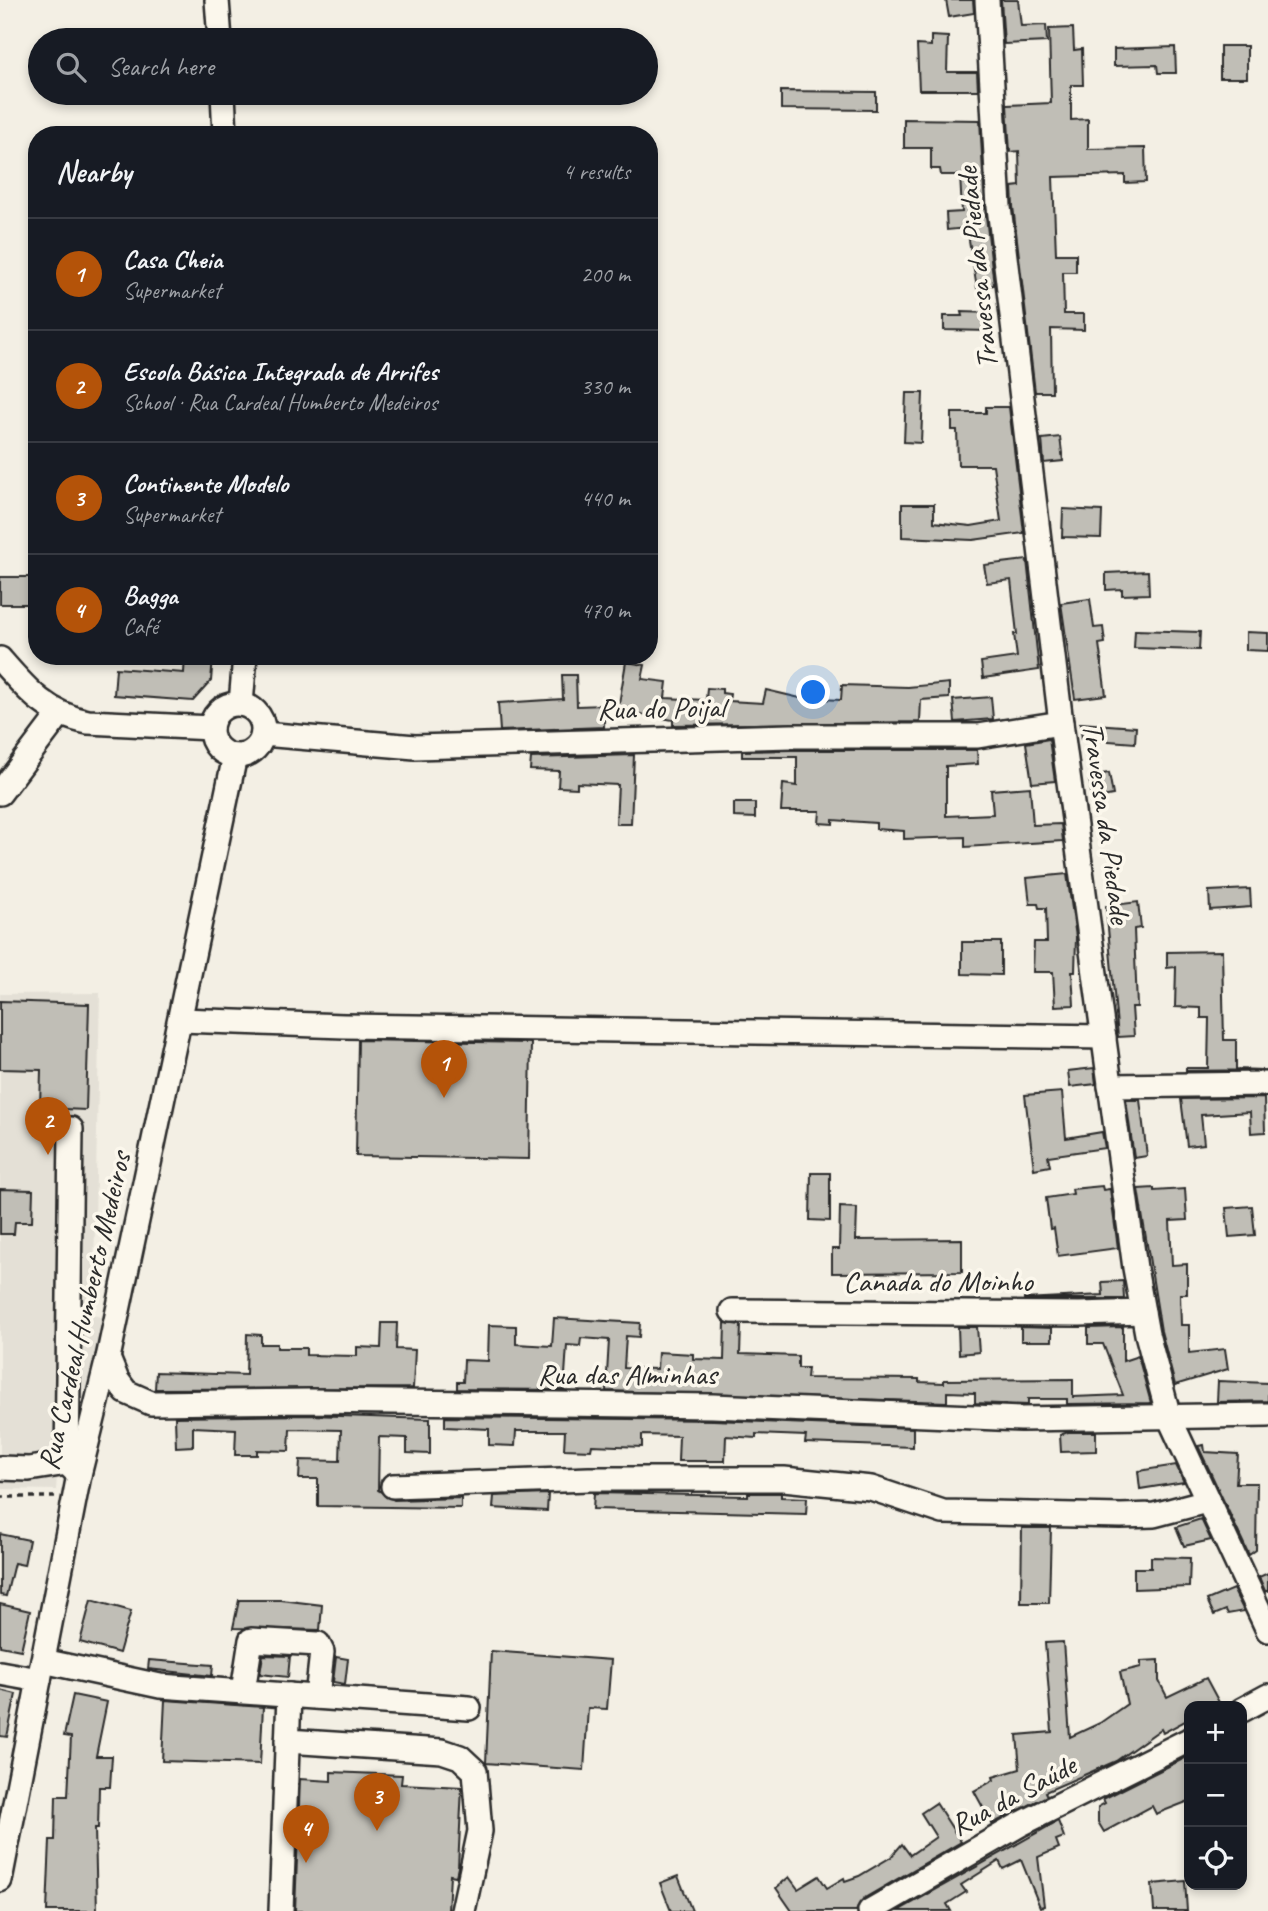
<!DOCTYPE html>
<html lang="en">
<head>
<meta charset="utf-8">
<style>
  :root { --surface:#171b24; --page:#20242c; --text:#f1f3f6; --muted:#9ea1a6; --line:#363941; --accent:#b45309 }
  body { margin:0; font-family:Caveat,sans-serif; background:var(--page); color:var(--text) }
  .controls { position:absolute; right:21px; bottom:21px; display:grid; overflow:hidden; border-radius:14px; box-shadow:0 4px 10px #0003 }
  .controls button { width:63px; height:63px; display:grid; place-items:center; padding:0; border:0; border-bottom:2px solid var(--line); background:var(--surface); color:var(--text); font:35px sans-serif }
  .you { position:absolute; left:814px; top:693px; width:24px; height:24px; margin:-18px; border:5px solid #fff; border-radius:50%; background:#1a73e8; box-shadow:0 0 0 10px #1a73e833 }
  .badge { display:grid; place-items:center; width:46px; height:46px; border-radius:50%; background:var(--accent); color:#fff; font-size:23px; font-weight:700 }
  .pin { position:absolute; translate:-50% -58px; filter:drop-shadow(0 2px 4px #0008) }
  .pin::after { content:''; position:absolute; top:37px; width:24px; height:21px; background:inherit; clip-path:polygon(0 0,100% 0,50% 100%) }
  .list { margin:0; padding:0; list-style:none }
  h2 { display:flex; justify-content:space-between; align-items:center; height:91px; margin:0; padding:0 28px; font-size:30px }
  h2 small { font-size:23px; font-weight:400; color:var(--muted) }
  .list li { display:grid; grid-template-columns:46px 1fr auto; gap:21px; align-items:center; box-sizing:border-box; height:112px; padding:0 28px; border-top:2px solid var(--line) }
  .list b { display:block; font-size:26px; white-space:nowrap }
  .list p { margin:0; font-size:23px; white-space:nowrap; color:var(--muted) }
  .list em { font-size:23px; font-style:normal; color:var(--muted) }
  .icon { flex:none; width:38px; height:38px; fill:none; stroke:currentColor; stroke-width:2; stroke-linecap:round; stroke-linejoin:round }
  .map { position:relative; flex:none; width:1268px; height:1911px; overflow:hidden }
  .search { position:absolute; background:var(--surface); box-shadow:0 4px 10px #0003; left:28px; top:28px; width:630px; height:77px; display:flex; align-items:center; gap:18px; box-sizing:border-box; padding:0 24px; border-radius:38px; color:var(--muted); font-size:26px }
  .panel { position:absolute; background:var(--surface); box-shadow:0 4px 10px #0003; left:28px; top:126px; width:630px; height:539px; border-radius:28px }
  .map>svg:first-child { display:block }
</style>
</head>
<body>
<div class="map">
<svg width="1268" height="1911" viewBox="0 0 1268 1911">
  <rect width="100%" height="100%" fill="#f3efe4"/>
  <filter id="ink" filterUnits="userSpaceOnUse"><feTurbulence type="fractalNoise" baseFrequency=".0143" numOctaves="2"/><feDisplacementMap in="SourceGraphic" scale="14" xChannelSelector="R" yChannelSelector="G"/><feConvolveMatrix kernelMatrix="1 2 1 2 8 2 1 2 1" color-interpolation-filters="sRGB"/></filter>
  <g filter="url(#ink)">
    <!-- built -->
    <polygon fill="#e4e0d6" points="100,993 93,1315 105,1318 90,1389 63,1393 56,1490 0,1489 0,994"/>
    <!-- building -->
    <g fill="#c0beb6" stroke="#2b2b2b" stroke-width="2">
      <polygon points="946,0 973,0 974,13 949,17"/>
      <polygon points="1001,0 1018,0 1021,26 1046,25 1047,42 1004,44"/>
      <polygon points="1073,28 1074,50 1082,49 1083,85 1071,85 1071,120 1088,119 1088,149 1145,148 1146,182 1125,183 1125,175 1053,177 1056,254 1076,254 1076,272 1063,272 1064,314 1084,314 1084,330 1051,329 1052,392 1035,392 1013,206 1012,187 1020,186 1019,151 1010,152 1007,105 1051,103 1049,29"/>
      <polygon points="931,36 948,37 947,72 977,72 978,90 919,90 917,45 931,46"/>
      <rect x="1220" y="46" width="27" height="32"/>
      <polygon points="1175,47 1176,73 1158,73 1157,65 1114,66 1114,49"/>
      <polygon points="781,91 876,92 876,110 781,109"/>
      <polygon points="904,119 980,120 985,208 994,285 977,288 967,228 947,230 946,213 962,212 960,175 941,175 940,169 931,169 931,148 904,148"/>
      <polygon points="961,312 991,313 990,331 944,330 944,316 962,316"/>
      <polygon points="906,393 923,393 921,443 904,442"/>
      <polygon points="986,407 1009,407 1024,533 973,540 902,537 902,504 934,504 934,522 971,526 1001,521 993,465 958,465 957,430 952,430 952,413 986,413"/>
      <polygon points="1060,437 1063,461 1044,463 1042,439"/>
      <polygon points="1063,509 1102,511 1101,538 1062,537"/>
      <polygon points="1027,560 1039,670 983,678 981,662 1017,657 1014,634 1017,634 1011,580 987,583 984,565"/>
      <polygon points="1148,571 1149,594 1122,595 1122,589 1106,590 1106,573"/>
      <rect x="0" y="577" width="37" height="27"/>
      <polygon points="1090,599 1094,628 1103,627 1105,643 1099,644 1106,695 1075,699 1061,603"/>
      <polygon points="1135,630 1200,632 1199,650 1134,648"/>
      <polygon points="1246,632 1268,633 1268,651 1246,650"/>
      <polygon points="185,656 213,656 211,681 193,701 114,695 116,668 184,673"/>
      <polygon points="626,662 645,665 642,679 667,682 665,698 706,700 707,688 722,689 722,693 730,694 729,701 763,703 766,690 800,698 841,700 842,685 908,687 949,683 949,698 921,700 920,722 673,725 673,720 618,710"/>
      <polygon points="562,675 576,675 577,706 604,705 604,727 500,731 498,703 563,699"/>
      <polygon points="991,697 993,719 955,722 953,700"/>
      <polygon points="1080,723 1136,727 1135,743 1082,739"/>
      <polygon points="1049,739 1055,781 1032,783 1026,743"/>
      <polygon points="792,750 977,750 978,764 946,766 946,816 993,814 991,790 1030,787 1033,825 1061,824 1063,841 965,847 965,837 904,839 904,831 876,829 876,823 833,820 833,824 819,823 820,811 781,811 783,784 797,786 797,757 742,757 742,751"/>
      <polygon points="634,755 631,824 616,824 618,785 577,783 577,788 558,787 559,771 530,770 531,758"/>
      <polygon points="1109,773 1113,795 1092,799 1089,776"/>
      <polygon points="734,803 755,803 755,818 734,817"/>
      <polygon points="1067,874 1076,937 1075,972 1072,972 1074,1005 1055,1006 1053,972 1033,972 1034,942 1047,942 1046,908 1039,908 1038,904 1030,904 1027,878"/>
      <polygon points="1250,889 1251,907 1210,910 1209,891"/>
      <polygon points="1138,902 1141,928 1134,929 1137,1007 1132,1007 1134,1036 1118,1037 1106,906"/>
      <polygon points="962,942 1001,942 1001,975 962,974"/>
      <polygon points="1222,951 1224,1040 1236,1040 1236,1069 1263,1070 1186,1071 1186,1068 1208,1068 1209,1018 1201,1018 1201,1008 1175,1007 1176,967 1167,968 1167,952"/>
      <polygon points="0,1001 89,1004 86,1110 40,1108 41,1070 0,1069"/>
      <polygon points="358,1040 531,1043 529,1159 356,1156"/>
      <polygon points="1094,1068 1096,1084 1070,1087 1068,1071"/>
      <polygon points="1062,1092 1066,1138 1102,1132 1105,1148 1048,1156 1050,1166 1034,1169 1025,1095"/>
      <polygon points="1264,1098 1265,1132 1251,1133 1250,1112 1201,1115 1204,1144 1187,1146 1181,1099"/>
      <polygon points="1126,1100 1140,1100 1147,1156 1134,1158"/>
      <polygon points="811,1173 830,1173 830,1221 810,1220"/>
      <polygon points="1102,1186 1103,1190 1110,1189 1118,1248 1058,1256 1054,1228 1050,1229 1046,1198 1073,1194 1072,1189"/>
      <polygon points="1154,1188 1154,1191 1185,1189 1187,1220 1170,1221 1172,1265 1187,1264 1187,1294 1180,1294 1181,1325 1189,1325 1189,1353 1225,1349 1228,1369 1175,1385 1161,1331 1138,1189"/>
      <polygon points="0,1189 33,1190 32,1222 15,1222 14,1234 0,1234"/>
      <polygon points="1252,1206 1255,1235 1229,1237 1226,1208"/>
      <polygon points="840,1207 857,1208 856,1240 962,1239 962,1272 832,1273 832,1249 839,1249"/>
      <polygon points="1123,1281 1124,1299 1023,1299 1103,1295 1102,1282"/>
      <polygon points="554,1318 640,1323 639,1337 626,1336 624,1368 657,1369 658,1352 693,1354 693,1359 724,1360 725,1323 741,1325 740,1354 798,1356 798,1368 808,1368 807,1378 919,1379 919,1382 944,1383 944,1380 1073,1379 1073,1397 1123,1395 1103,1344 1088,1344 1088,1328 1123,1327 1123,1361 1138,1356 1151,1403 1067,1404 1067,1399 1028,1399 1028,1405 975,1403 975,1393 947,1392 947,1402 606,1391 609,1340 581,1338 580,1346 567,1345 564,1390 457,1389 457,1382 463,1382 464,1360 488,1361 489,1325 516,1326 516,1344 552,1346"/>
      <polygon points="382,1323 397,1323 396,1349 415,1350 413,1388 155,1389 156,1372 246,1375 247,1334 261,1335 261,1344 277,1344 277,1348 306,1348 306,1355 357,1356 357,1347 381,1348"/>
      <polygon points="958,1327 977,1327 979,1352 959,1354"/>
      <polygon points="1021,1327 1052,1328 1052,1341 1021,1341"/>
      <polygon points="1218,1381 1268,1383 1268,1401 1217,1402"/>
      <polygon points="310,1415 430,1419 430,1454 407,1453 407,1438 379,1437 378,1490 394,1500 461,1498 461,1508 318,1506 318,1479 299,1479 300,1460 340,1461 341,1430 290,1429 289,1451 257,1450 257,1455 235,1455 236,1429 193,1427 193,1446 176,1447 175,1417"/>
      <polygon points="445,1417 713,1420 913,1428 913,1447 805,1443 806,1436 756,1434 756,1438 726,1436 725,1461 678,1461 679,1436 642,1435 642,1447 592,1445 591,1450 564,1449 565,1431 516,1431 515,1446 489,1445 489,1429 445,1427"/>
      <polygon points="1068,1432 1096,1432 1096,1451 1061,1452 1060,1435"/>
      <polygon points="1204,1445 1205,1452 1238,1454 1236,1483 1257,1483 1256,1550 1249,1555 1198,1446"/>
      <polygon points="1176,1465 1184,1482 1140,1489 1138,1471"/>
      <polygon points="594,1493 748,1496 748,1493 781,1493 781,1497 807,1498 806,1514 593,1509"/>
      <polygon points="548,1494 547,1511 493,1508 494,1496"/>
      <polygon points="1201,1519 1211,1540 1184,1546 1176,1527"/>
      <polygon points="1022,1528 1051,1528 1049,1603 1021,1603"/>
      <polygon points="0,1534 29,1540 24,1565 14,1563 6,1596 0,1595"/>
      <polygon points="1151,1557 1190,1558 1189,1587 1134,1589 1134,1568 1151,1568"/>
      <polygon points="1268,1573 1268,1591 1265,1591 1259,1577"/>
      <polygon points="1233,1589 1244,1611 1228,1614 1226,1610 1214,1615 1207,1600"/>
      <polygon points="91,1600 131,1611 119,1653 80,1642"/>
      <polygon points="239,1600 281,1600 322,1605 320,1630 233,1628"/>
      <polygon points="0,1604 30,1611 21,1650 0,1646"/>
      <polygon points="1063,1642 1070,1737 1100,1723 1127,1704 1120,1672 1141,1667 1141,1661 1159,1660 1159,1681 1167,1697 1206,1678 1221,1706 1189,1706 1189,1719 1163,1733 1161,1729 1116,1761 1045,1792 1047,1796 992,1824 974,1791 994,1780 993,1777 1020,1769 1017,1735 1052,1732 1045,1643"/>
      <polygon points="491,1651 611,1660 607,1709 588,1708 584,1770 486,1763"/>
      <polygon points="263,1655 290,1656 288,1677 260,1674"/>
      <polygon points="336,1657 348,1659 345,1684 333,1682"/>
      <polygon points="149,1660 213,1665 212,1676 148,1669"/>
      <polygon points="0,1690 16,1694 7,1737 0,1736"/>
      <polygon points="73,1695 107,1702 96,1756 112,1756 110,1787 99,1787 98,1828 95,1828 97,1911 47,1911 50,1840 55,1840 56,1796 68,1796 71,1737 64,1736"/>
      <polygon points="165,1700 263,1707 260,1764 162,1761"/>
      <polygon points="1189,1756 1189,1801 1156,1814 1152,1806 1104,1832 1098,1822 1098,1807 1105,1803 1103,1799"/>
      <polygon points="331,1772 402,1775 401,1784 462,1787 458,1867 456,1876 450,1875 448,1911 295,1911 300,1779 331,1781"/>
      <polygon points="936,1803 961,1842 863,1899 856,1911 792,1911 776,1888 789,1877 798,1889 819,1876 827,1888 844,1878 845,1881 859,1876 891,1857 902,1844 910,1855 936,1837 921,1813"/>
      <polygon points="1058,1821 1064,1837 1056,1840 1059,1848 1038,1857 1044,1906 1040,1907 1021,1860 1003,1869 999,1861 961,1885 966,1892 947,1904 951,1911 898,1911"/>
      <polygon points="678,1876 692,1911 671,1911 660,1883"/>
      <polygon points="1185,1881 1187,1911 1154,1911 1152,1884"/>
    </g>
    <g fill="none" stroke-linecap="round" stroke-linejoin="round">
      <!-- minor casing -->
      <g stroke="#2b2b2b" stroke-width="28">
        <g id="minor">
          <polyline points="217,0 220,40"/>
          <polyline points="987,0 999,207 1061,723 1135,1268 1147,1334 1169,1417 1268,1630"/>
          <polyline points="223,93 225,135"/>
          <path d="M0 659C27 690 47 714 88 722L211 728"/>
          <polyline points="241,704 245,656"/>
          <circle cx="237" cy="730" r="26"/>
          <polyline points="263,734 415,747 792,736 978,736 1061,723"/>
          <polyline points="0,793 59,715"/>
          <polyline points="180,1020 344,1026 1104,1037"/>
          <polyline points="1110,1086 1268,1084"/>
          <polyline points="71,1129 67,1463 79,1475"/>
          <polyline points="732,1311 1080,1314 1143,1312"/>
          <polyline points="108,1358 117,1380 126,1392 151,1403 310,1401 713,1406 1021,1419 1268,1415"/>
          <polyline points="0,1468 29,1469 67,1463"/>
          <polyline points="393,1486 589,1479 784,1479 871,1488 943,1512 1121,1516 1154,1515 1207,1501"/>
          <polyline points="43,1661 160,1686 469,1708"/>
          <polyline points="0,1673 39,1680"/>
          <polyline points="243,1691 251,1640 318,1644 322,1652 317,1697"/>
          <polyline points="1242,1710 1268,1696"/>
          <polyline points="287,1741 442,1751 460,1757 475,1771 480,1831 463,1911"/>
          <polyline points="0,1880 79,1475 108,1358 235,756"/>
          <polyline points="281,1911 289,1695"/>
          <polyline points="870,1911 1019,1825 1189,1740"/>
        </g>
      </g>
      <!-- path -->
      <polyline stroke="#2b2b2b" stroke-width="3.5" stroke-dasharray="5 5" stroke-linecap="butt" points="0,1497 56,1497"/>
      <!-- minor -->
      <use href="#minor" stroke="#fbf7ec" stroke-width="23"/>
    </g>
  </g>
  <g text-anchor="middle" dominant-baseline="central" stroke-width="7" stroke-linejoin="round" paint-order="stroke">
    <!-- street labels -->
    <g font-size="30" fill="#2b2b2b" stroke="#fbf7ec">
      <text transform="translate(977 268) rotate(-96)">Travessa da Piedade</text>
      <text transform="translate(661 708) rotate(-1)">Rua do Poijal</text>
      <text transform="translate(1107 823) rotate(82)">Travessa da Piedade</text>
      <text x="938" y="1281">Canada do Moinho</text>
      <text transform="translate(84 1311) rotate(-77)">Rua Cardeal Humberto Medeiros</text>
      <text x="627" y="1374">Rua das Alminhas</text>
      <text transform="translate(1013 1795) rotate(-28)">Rua da Saúde</text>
    </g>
  </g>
</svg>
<div class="controls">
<button>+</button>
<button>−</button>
<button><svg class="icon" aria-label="locate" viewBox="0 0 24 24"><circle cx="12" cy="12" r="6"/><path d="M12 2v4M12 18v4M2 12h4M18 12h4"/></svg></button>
</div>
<div class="you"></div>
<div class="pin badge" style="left:444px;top:1098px">1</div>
<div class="pin badge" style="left:48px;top:1155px">2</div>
<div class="pin badge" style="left:377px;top:1831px">3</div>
<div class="pin badge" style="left:306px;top:1863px">4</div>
<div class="search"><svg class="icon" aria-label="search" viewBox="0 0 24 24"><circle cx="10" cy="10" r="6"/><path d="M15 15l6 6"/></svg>Search here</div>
<section class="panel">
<h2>Nearby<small>4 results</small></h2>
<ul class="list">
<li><span class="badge">1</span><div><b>Casa Cheia</b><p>Supermarket</p></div><em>200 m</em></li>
<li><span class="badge">2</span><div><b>Escola Básica Integrada de Arrifes</b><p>School · Rua Cardeal Humberto Medeiros</p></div><em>330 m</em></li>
<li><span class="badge">3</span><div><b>Continente Modelo</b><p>Supermarket</p></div><em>440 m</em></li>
<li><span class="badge">4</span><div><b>Bagga</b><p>Café</p></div><em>470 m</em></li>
</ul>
</section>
</div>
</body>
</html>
